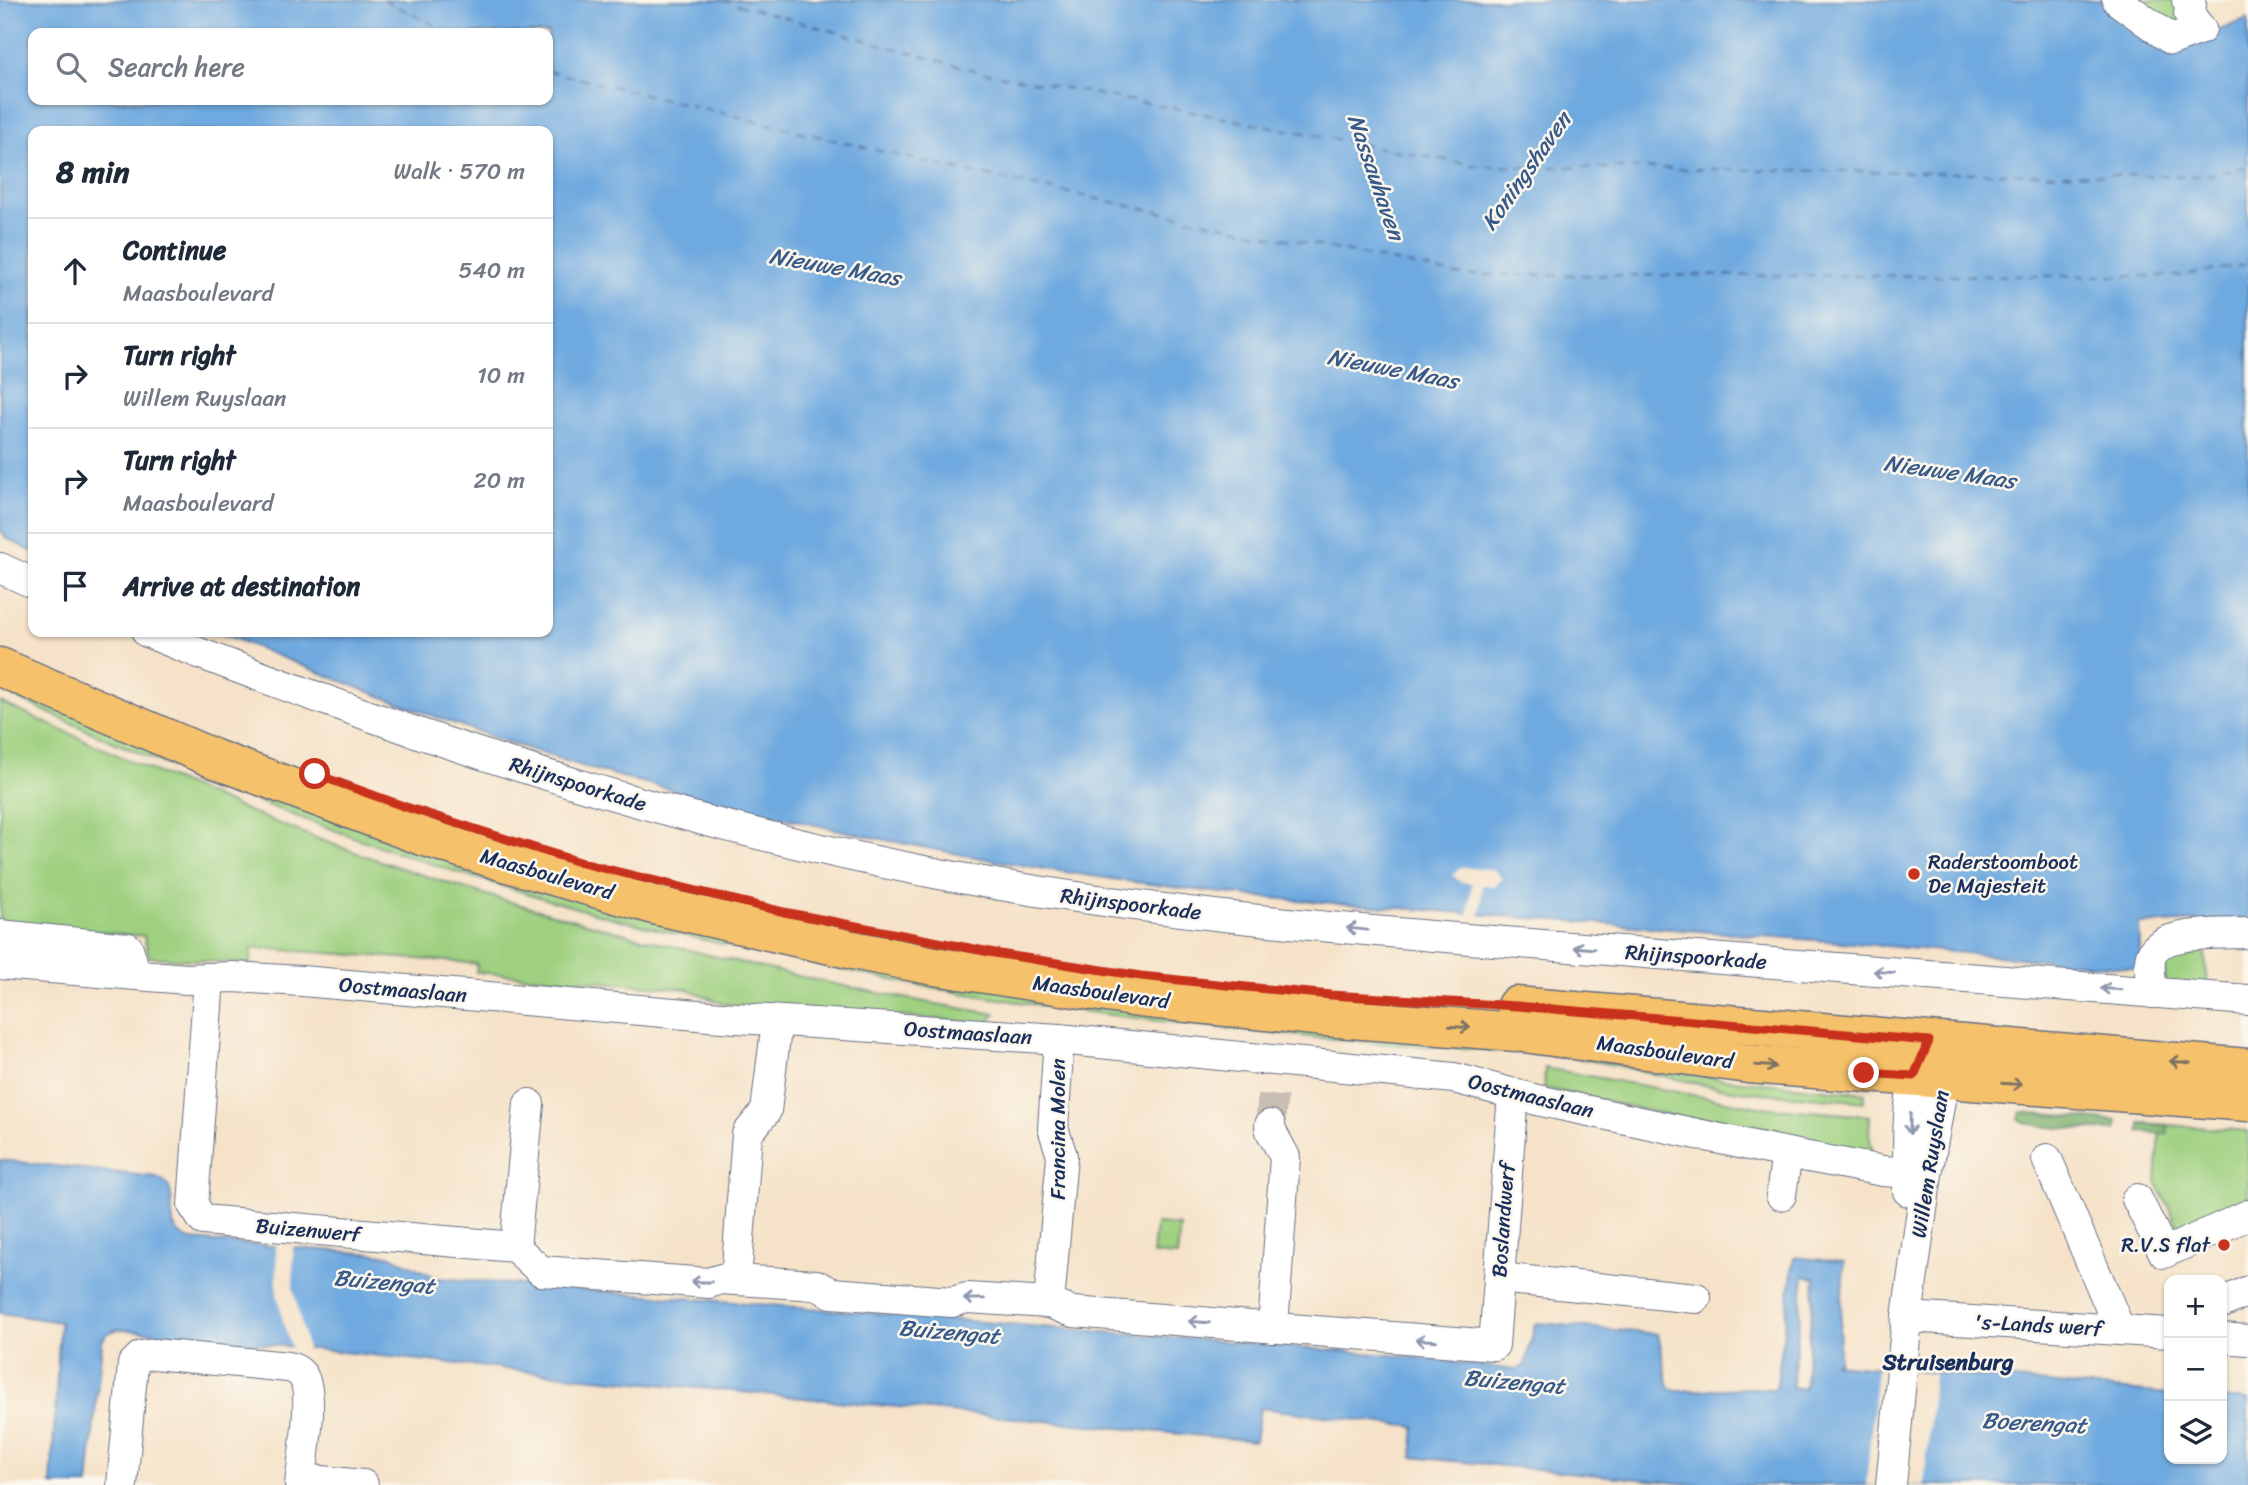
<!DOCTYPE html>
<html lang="en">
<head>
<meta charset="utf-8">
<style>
  :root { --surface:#fff; --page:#f2f2f3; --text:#1f2937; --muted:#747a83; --line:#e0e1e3 }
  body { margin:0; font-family:Sriracha,sans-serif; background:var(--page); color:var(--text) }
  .controls { position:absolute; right:21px; bottom:21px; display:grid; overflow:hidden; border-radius:14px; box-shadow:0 2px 5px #0004 }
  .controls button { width:63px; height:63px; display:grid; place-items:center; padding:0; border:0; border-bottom:2px solid var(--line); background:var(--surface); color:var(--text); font:35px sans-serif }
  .stop { position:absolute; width:21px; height:21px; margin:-16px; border:5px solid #c8321e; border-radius:50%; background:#fff }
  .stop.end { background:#c8321e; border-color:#fff; box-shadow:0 2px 7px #0008 }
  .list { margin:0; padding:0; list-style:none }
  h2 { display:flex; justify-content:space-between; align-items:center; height:91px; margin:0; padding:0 28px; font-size:30px }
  h2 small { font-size:23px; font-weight:400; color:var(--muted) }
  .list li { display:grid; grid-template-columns:46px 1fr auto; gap:21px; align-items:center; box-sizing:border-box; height:105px; padding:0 28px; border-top:2px solid var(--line) }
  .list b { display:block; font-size:26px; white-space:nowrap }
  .list p { margin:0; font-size:23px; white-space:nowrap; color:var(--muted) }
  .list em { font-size:23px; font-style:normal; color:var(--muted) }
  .icon { flex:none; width:38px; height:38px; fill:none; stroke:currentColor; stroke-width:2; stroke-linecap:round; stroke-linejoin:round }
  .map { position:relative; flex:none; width:2248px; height:1485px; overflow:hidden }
  .search { position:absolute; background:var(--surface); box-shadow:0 2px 5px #0004; left:28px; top:28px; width:525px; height:77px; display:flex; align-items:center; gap:18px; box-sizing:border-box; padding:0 24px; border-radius:14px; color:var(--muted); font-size:26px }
  .panel { position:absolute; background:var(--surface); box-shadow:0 2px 5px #0004; left:28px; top:126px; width:525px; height:511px; border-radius:14px }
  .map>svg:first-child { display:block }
</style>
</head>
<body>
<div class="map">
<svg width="2248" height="1485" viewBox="0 0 2248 1485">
  <rect width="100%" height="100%" fill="#fbf7ec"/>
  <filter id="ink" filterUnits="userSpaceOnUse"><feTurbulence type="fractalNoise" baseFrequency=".0143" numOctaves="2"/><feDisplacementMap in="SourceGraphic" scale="14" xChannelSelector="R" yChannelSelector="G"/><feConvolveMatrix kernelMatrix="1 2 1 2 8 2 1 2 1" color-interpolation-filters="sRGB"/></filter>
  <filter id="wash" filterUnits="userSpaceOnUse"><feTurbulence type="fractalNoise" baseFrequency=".00686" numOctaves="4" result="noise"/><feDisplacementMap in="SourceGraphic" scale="28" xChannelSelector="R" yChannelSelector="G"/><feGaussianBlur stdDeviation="1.57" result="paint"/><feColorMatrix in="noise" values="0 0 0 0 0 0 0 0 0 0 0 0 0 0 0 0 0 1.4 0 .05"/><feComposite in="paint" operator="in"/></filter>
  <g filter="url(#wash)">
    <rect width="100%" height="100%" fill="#f5e2c8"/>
    <!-- green -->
    <g fill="#9ed07f" stroke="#5c806e" stroke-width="2">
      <polygon points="2124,0 2173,0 2194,26 2172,35"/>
      <path d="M0 679 524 882 1446 1036 1723 1079 1865 1093 1864 1102C1816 1096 1767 1096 1720 1088 1663 1078 1607 1060 1549 1055 1489 1049 1427 1047 1366 1042 1248 1032 1129 1019 1012 1001 941 991 872 976 803 961 731 946 658 931 587 911 388 856 186 779 0 690Z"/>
      <path d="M0 702C104 749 208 797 316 838 419 877 527 908 634 936 753 967 874 995 996 1014L987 1023 723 1004 688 989 476 972 477 964 447 961 252 948 250 964 149 957 144 936 0 923Z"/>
      <polygon points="2204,941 2207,989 2165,986 2164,963 2197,942"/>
      <polygon points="1545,1068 1759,1107 1870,1116 1869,1133 1874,1160 1544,1088"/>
      <polygon points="2168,1125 2248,1131 2248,1200 2181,1232 2156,1181 2160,1133 2167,1133"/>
      <polygon points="1156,1224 1180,1226 1177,1256 1153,1254"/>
    </g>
    <!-- forest -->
    <g fill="#7eb26e" stroke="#4c7066" stroke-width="2">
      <path d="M2022 1112 2117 1121 2116 1130C2095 1129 2034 1130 2019 1119L2020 1114Z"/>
      <polygon points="2140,1123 2168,1125 2167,1134 2139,1132"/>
    </g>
    <!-- water -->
    <g fill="#6ea9df" stroke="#446c9e" stroke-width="2" fill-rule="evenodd">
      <path d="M0 0H2102L2170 49 2248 19V919L2139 924 2141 969 1841 942 1258 897C1068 877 878 844 693 795 659 786 623 778 589 768 462 730 340 681 218 632H548V131H33V552L6 538 0 530ZM33 33H548V100H33Z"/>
      <path d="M0 1160 156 1177C188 1188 154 1229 191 1240L389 1255 437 1278 1402 1356 1516 1370 1525 1365 1535 1324 1539 1323 1658 1334 1669 1387 1676 1391 1750 1388 1776 1389 1794 1257 1844 1262 1838 1362H1834V1364L2169 1394V1459H2222V1398L2248 1400V1485H1699L1412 1457 1415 1427 1260 1408 1255 1441 574 1376 118 1329 106 1334 102 1342 88 1485H51L60 1322 0 1313ZM1804 1276 1815 1278 1804 1389 1792 1387Z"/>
    </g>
    <!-- pier -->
    <g fill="#f5e2c8">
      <polygon points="1461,867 1494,870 1502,879 1494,886 1482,885 1480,916 1468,915 1472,883 1460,882 1453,875"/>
      <polygon points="276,1243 293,1244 293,1287 308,1353 292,1351 283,1320 277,1293"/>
      <polygon points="1877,1368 1934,1374 1924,1485 1866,1485"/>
    </g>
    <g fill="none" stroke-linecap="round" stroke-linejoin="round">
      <!-- ferry -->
      <g stroke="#385a8b" stroke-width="2" stroke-dasharray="9 7" stroke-linecap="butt">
        <polyline points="384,0 450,33"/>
        <polyline points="721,0 981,72 1478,166 2202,176 2248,168"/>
        <polyline points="548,71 955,169 1458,275 2180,276 2248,264"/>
      </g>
    </g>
  </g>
  <g filter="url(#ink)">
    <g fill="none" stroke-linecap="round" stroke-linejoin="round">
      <!-- minor-tunnel -->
      <polyline stroke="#c9beb3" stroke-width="30" stroke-dasharray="30 15" stroke-linecap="butt" points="1270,1125 1274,1081"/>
      <!-- minor casing -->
      <g stroke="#676e83" stroke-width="32">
        <g id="minor">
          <polyline points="2117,0 2172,40 2201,29 2189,14 2191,5 2187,0"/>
          <polyline points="0,568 33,583"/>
          <path d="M147 632C206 657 267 679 328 701 525 773 723 832 929 872 1144 914 1363 931 1582 948 1804 966 2026 983 2248 1000"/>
          <polyline points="0,935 128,948 136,975"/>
          <polyline points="0,964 187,979 232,977 302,981 721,1017 1059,1039 1454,1078 1537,1100 1787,1153 1883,1171 1927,1174"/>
          <polyline points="209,978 193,1205 203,1220 515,1247 529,1104"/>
          <path d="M2152 993C2151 981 2148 965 2151 955 2161 930 2225 934 2248 933"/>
          <polyline points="1270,1125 1271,1131 1285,1157 1273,1328"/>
          <polyline points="2047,1159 2120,1330"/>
          <path d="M1908 1191C1909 1146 1904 1098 1922 1057"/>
          <polyline points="1781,1195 1787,1153"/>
          <polyline points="2137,1199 2164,1253 2248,1215"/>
          <polyline points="515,1247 541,1271 709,1283 721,1279 816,1285 832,1293 952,1302 967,1298 1049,1303 1073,1312 1494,1345 1513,1094"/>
          <polyline points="1499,1278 1696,1298"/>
          <polyline points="736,1280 747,1134 766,1111 777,1021"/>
          <polyline points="1049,1303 1062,1156 1053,1128 1059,1039"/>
          <polyline points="2222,1303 2248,1291"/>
          <polyline points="1907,1317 2169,1333"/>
          <polyline points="2222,1338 2248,1340"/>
          <polyline points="301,1479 363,1485"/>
          <path d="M122 1485 133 1364 141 1356 154 1354 288 1367C294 1368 298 1370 302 1375 316 1393 302 1461 300 1485"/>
          <polyline points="1891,1485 1907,1317 1927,1174 1944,1078 1936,1060"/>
        </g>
      </g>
      <!-- major casing -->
      <g stroke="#676e83" stroke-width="41">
        <g id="major">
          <polyline points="0,667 215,759 425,837 501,861 658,906 853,950 935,966 1139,998 1325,1017 1517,1032 1748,1064 2248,1102"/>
          <polyline points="1516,1006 2248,1068"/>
        </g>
      </g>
      <!-- minor -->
      <use href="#minor" stroke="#fff" stroke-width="30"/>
      <!-- major -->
      <use href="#major" stroke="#f5c16b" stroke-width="38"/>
    </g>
    <!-- one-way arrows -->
    <defs><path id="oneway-shaft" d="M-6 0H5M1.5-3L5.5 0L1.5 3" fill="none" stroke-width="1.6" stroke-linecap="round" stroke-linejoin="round" transform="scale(1.75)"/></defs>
    <g stroke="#8d97ae">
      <use href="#oneway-shaft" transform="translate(1357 929) rotate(-174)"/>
      <use href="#oneway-shaft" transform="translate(1584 948) rotate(-175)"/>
      <use href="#oneway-shaft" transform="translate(1884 972) rotate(-176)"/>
      <use href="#oneway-shaft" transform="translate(2111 989) rotate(-176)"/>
      <use href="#oneway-shaft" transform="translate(1910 1124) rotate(91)"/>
      <use href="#oneway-shaft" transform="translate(701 1282) rotate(-180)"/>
      <use href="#oneway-shaft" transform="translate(974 1299) rotate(179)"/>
      <use href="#oneway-shaft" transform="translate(1199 1322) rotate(-176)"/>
      <use href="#oneway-shaft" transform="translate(1426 1340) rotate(-176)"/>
    </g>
    <g stroke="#7d7164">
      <use href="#oneway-shaft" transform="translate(1460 1027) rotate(4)"/>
      <use href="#oneway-shaft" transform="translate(2180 1062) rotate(-175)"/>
      <use href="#oneway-shaft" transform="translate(1766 1066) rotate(5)"/>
      <use href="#oneway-shaft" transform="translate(2012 1084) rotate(4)"/>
    </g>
  </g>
  <g fill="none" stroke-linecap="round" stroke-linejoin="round" filter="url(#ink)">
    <!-- route -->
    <polyline stroke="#c8321e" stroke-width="9" points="315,774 406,807 582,863 784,912 1000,954 1141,976 1236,986 1331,995 1517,1006 1929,1041 1914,1076 1864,1073"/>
  </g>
  <!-- markers -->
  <g fill="#c8321e" stroke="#fbf7ec" stroke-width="2.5">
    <circle cx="1914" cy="874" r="7"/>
    <circle cx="2224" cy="1245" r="7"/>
  </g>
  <g text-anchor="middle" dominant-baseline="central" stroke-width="5" stroke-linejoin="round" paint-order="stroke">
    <!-- street labels -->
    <g font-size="21" fill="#1b2f5e" stroke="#fbf7ec">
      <text transform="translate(578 784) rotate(17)">Rhijnspoorkade</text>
      <text transform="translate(547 874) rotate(16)">Maasboulevard</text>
      <text transform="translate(1131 904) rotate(7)">Rhijnspoorkade</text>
      <text transform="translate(1696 957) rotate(4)">Rhijnspoorkade</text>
      <text transform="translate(403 990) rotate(5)">Oostmaaslaan</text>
      <text transform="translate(1101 992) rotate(8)">Maasboulevard</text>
      <text transform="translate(968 1033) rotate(4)">Oostmaaslaan</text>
      <text transform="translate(1665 1052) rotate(8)">Maasboulevard</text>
      <text transform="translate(1531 1096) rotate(14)">Oostmaaslaan</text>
      <text transform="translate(1058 1129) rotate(-90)">Francina Molen</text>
      <text transform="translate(1930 1164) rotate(-81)">Willem Ruyslaan</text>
      <text transform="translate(1503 1220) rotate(-86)">Boslandwerf</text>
      <text transform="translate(308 1230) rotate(5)">Buizenwerf</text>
      <text transform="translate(2038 1325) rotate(3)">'s-Lands werf</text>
    </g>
    <!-- poi labels -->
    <g font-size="21" fill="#1b2f5e" stroke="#fbf7ec" text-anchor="start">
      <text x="1928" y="862">Raderstoomboot<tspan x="1928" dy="24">De Majesteit</tspan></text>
      <text x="2210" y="1245" text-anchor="end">R.V.S flat</text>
    </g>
    <!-- water labels -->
    <g font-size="23" font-style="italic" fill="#385a8b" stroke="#fbf7ec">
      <text transform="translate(1526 171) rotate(-55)">Koningshaven</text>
      <text transform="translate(1376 177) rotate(71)">Nassauhaven</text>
      <text transform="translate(835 267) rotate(10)">Nieuwe Maas</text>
      <text transform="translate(1393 369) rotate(11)">Nieuwe Maas</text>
      <text transform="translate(1950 472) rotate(8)">Nieuwe Maas</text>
      <text transform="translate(384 1282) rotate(5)">Buizengat</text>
      <text transform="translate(949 1332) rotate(5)">Buizengat</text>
      <text transform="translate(1514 1382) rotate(5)">Buizengat</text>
      <text transform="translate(2034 1423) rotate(3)">Boerengat</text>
    </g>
    <!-- neighbourhood labels -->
    <g font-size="23" font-weight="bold" fill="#1b2f5e" stroke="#fbf7ec">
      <text x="1948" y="1362">Struisenburg</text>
    </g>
  </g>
</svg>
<div class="controls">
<button>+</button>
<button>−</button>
<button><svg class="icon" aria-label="layers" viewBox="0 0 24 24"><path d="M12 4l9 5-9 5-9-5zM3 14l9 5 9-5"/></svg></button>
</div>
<div class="stop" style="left:315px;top:774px"></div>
<div class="stop end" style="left:1864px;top:1073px"></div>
<div class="search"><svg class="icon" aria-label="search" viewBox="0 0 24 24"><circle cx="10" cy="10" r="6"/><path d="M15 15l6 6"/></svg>Search here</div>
<section class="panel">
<h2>8 min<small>Walk · 570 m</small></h2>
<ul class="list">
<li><svg class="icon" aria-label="ahead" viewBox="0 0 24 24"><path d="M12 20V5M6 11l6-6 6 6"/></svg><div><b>Continue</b><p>Maasboulevard</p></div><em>540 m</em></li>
<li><svg class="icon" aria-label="right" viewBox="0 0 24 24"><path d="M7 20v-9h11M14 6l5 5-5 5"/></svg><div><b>Turn right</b><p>Willem Ruyslaan</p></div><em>10 m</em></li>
<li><svg class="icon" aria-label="right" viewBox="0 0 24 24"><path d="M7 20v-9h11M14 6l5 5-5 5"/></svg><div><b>Turn right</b><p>Maasboulevard</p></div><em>20 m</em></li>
<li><svg class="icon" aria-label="arrive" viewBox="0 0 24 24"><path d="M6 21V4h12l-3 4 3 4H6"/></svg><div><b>Arrive at destination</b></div></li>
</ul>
</section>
</div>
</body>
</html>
